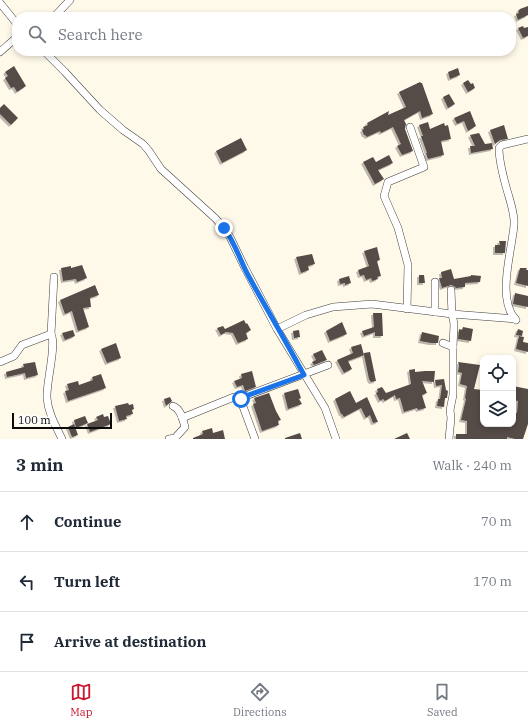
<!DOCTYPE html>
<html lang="en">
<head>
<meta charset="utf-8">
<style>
  :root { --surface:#fff; --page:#f2f2f3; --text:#1f2937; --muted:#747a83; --line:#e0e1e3; --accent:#c8172e }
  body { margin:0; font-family:"IBM Plex Serif",serif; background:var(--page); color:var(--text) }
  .controls { position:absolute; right:12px; bottom:12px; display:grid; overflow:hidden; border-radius:8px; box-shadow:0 2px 6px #0003 }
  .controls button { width:36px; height:36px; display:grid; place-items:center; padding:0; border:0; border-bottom:1px solid var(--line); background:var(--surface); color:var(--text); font:20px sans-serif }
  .scale { position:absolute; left:12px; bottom:10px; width:100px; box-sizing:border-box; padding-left:4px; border:2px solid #0b0b0b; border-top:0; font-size:11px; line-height:14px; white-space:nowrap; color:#0b0b0b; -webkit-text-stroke:3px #fff; paint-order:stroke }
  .stop { position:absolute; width:12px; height:12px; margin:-9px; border:3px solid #1a73e8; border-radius:50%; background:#fff }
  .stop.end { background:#1a73e8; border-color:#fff; box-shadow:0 1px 4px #0008 }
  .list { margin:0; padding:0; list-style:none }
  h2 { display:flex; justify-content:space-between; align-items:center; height:52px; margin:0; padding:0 16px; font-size:17px }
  h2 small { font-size:13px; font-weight:400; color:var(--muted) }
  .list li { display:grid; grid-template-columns:26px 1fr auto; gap:12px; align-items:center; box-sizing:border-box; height:60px; padding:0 16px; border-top:1px solid var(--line) }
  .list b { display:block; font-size:15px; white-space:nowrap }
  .list em { font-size:13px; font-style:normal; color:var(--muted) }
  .icon { flex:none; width:22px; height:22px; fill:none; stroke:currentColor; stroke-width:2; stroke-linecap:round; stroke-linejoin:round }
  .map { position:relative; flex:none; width:528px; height:439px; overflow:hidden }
  .search { position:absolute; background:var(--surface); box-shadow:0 2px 6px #0003; left:12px; right:12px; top:12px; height:44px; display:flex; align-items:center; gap:10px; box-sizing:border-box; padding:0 14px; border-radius:16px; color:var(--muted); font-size:15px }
  .sheet { height:232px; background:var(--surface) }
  nav { display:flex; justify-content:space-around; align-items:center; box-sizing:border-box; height:56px; border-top:1px solid var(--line); background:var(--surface); font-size:11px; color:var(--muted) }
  nav a { display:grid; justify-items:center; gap:2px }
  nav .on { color:var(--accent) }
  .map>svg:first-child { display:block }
</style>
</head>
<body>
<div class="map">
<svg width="528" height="439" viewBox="0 0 528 439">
  <defs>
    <filter id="shadow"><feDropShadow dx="-2" dy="2" stdDeviation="0" flood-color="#0004"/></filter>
  </defs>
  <rect width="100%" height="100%" fill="#fff9ea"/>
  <!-- building -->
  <g fill="#554b47" filter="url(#shadow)">
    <polygon points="528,6 528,15 518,20 516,14 519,13 518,11 520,9"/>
    <polygon points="523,26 524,28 528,27 528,36 523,38 518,28"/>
    <polygon points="14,66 26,86 17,92 14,87 11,88 5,78 8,76 5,72"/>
    <polygon points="458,68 460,75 450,79 448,72"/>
    <polygon points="468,80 471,84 473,83 475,88 468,92 463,83"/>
    <polygon points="420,82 421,83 422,83 433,114 422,118 420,111 404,120 406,124 405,129 413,151 402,155 397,146 401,144 393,127 381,133 380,131 367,137 365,135 364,135 362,130 364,129 363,127 368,125 367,123 389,111 388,115 406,107 399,92"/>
    <polygon points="449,94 455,104 448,108 443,97"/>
    <polygon points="4,104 18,118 11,125 0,114 0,108"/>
    <polygon points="470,111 476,126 468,131 464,121 457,124 454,118"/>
    <polygon points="428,122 430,129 444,123 445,126 448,125 451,139 441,141 444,155 428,159 426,153 427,153 421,136 423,136 419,125"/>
    <polygon points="504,125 508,139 500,140 495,144 490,130"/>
    <polygon points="479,133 485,144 492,143 493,149 471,153 470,146 475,146 470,135"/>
    <polygon points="241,138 247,150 222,163 216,151"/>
    <polygon points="389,155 393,163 378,170 384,179 375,184 363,162 373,157 376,162"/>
    <polygon points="499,241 506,241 505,253 495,253 495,245 500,245"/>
    <polygon points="377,247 380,260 377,261 381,276 377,277 378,279 372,281 371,278 366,280 364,275 360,276 358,270 369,266 364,251"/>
    <polygon points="312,254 315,264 308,266 309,270 301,273 296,257"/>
    <polygon points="82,265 87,278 77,282 76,279 63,281 61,268 71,266 71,268"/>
    <polygon points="520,268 527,268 526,270 528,270 528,286 516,283"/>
    <polygon points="451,269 454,279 471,276 471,275 481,276 480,282 465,283 465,287 456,288 454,286 451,285 442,288 439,278 442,278 441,272"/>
    <polygon points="419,275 424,275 425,283 419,283"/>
    <polygon points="349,276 351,283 345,285 345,283 340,284 339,279"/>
    <polygon points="95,285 99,295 90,298 91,307 83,308 89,327 78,331 72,311 65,314 60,300"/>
    <polygon points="515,293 528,296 528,307 513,304"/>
    <polygon points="373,313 382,313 383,336 375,336 375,332 364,336 362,331 374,327"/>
    <polygon points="244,320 246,324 247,323 251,330 246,333 248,339 238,343 233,333 226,332 221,335 217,328 223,326 225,329"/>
    <polygon points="342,322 347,334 330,341 326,331"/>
    <polygon points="463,327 473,329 471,341 458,339 459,329 462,330"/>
    <polygon points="518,329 523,331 522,336 516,335"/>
    <polygon points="73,330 75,336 65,340 62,333"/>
    <polygon points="299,330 300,337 294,338 293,331"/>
    <polygon points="422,332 439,336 438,343 431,343 420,341"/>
    <polygon points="519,336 524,337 523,342 528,343 528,352 516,349"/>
    <polygon points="116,343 121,358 107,363 101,349"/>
    <polygon points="361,344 364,355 364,353 370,352 376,381 371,382 369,379 364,355 348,361 352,369 344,373 339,364 337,360 353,353 351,347"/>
    <polygon points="322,350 327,360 314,365 312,362 316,360 313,354"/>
    <polygon points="35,362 38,375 26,378 25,373 7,377 6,372 24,367 23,364"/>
    <polygon points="458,362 480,365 474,389 483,390 483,424 513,424 514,412 517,413 518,401 513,400 513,386 528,389 528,424 523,439 515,439 507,437 507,439 456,439 456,434 467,434 467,421 461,420 466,399 465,398 467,386 460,384 462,373 458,372 459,366"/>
    <polygon points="415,369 415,372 425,371 435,371 434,382 422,381 427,393 422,395 426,408 418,410 417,408 404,412 400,398 396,399 395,395 385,401 383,399 380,401 376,393 378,392 377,389 382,387 386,393 411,384 409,370"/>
    <polygon points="252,371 256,387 245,391 243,385 237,387 234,381 242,378 241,374"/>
    <polygon points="101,374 106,388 68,401 65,391 69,390 67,384 78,381 79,385 93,380 92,377"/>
    <polygon points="444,379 446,390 448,391 447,398 445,398 444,407 437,406 438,399 440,399 442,385 436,386 435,380"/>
    <polygon points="298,389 301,398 299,399 302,404 288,409 284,393"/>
    <polygon points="350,391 356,403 367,397 378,422 373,423 370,415 366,418 361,408 344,417 342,414 341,414 335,399"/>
    <polygon points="269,393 276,411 281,420 278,421 279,425 262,431 253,404 256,403 254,398"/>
    <polygon points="170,397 172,401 166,406 164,399"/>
    <polygon points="128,403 129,405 133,404 134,409 132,410 133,414 126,416 127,419 119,421 115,406"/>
    <polygon points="103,414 104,417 108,416 111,424 90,432 87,424 98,420 96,417"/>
    <polygon points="85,416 88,423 76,428 74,420"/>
    <polygon points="74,424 78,435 72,437 68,427"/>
    <polygon points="212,428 213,433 223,430 225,439 193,439 193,438 203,434 202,431"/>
    <polygon points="300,433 302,439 285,439 285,438"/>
    <polygon points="407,433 410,439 394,439"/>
  </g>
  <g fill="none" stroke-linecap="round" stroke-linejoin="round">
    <!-- minor casing -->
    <g stroke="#3e3e3e" stroke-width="8">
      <g id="minor">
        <polyline points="0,3 17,24"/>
        <polyline points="54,17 70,0"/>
        <polyline points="44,51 65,72 100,110 123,130 143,144 149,151 161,169 215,218 225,229 230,237 245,268 277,329 325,408 336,439"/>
        <polyline points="0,52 17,37"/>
        <polyline points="435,282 435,312"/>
        <polyline points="451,290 452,314 515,319"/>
        <polyline points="407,309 408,265 398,228 384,196 388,182 424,167 410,127"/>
        <path d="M516 320C496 299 512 251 514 225 515 214 510 201 507 190 503 176 499 162 499 148L502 145 528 139"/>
        <polyline points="277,329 306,315 333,307 372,304 452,314 454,324 453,347"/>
        <polyline points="51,334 54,277"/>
        <polyline points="443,343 453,347 453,395 450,410 451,418 449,439"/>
        <path d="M0 362 14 356 22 345 51 334C57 345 46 382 47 398 48 413 56 426 62 439"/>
        <polyline points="182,418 234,397 241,401"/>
        <path d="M169 439 175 438 185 427C183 420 181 409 173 406"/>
        <polyline points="255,439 241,401 243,397 328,365"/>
      </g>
    </g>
    <!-- minor -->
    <use href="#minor" stroke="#fff" stroke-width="7"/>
  </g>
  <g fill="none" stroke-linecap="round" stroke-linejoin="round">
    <!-- route -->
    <path stroke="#1a73e8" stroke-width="5" d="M224 228C235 243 240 260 248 275 266 308 286 341 304 375L243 397 241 399"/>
  </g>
</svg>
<div class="controls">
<button><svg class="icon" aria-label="locate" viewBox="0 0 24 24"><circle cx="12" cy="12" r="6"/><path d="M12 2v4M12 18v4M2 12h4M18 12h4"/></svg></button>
<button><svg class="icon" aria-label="layers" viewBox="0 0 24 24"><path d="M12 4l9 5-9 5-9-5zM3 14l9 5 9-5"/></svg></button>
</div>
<div class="scale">100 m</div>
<div class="stop" style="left:241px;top:399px"></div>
<div class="stop end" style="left:224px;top:228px"></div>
<div class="search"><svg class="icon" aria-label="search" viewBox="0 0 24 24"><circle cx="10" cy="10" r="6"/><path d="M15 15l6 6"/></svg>Search here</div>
</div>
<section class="sheet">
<h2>3 min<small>Walk · 240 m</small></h2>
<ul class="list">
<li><svg class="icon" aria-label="ahead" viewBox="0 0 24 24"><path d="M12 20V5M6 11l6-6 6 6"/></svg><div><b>Continue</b></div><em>70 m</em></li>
<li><svg class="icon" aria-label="left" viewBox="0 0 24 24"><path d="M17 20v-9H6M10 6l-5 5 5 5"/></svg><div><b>Turn left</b></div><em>170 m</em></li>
<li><svg class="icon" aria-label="arrive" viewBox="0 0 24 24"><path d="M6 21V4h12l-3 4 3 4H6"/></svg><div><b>Arrive at destination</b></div></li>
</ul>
</section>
<nav>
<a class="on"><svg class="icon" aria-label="map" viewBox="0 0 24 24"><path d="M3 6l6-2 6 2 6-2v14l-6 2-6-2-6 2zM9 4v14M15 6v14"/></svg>Map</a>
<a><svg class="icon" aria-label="directions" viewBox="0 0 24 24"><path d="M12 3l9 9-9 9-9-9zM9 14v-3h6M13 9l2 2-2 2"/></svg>Directions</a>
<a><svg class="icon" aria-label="saved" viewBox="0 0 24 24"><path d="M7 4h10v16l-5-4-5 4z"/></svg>Saved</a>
</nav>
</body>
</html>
